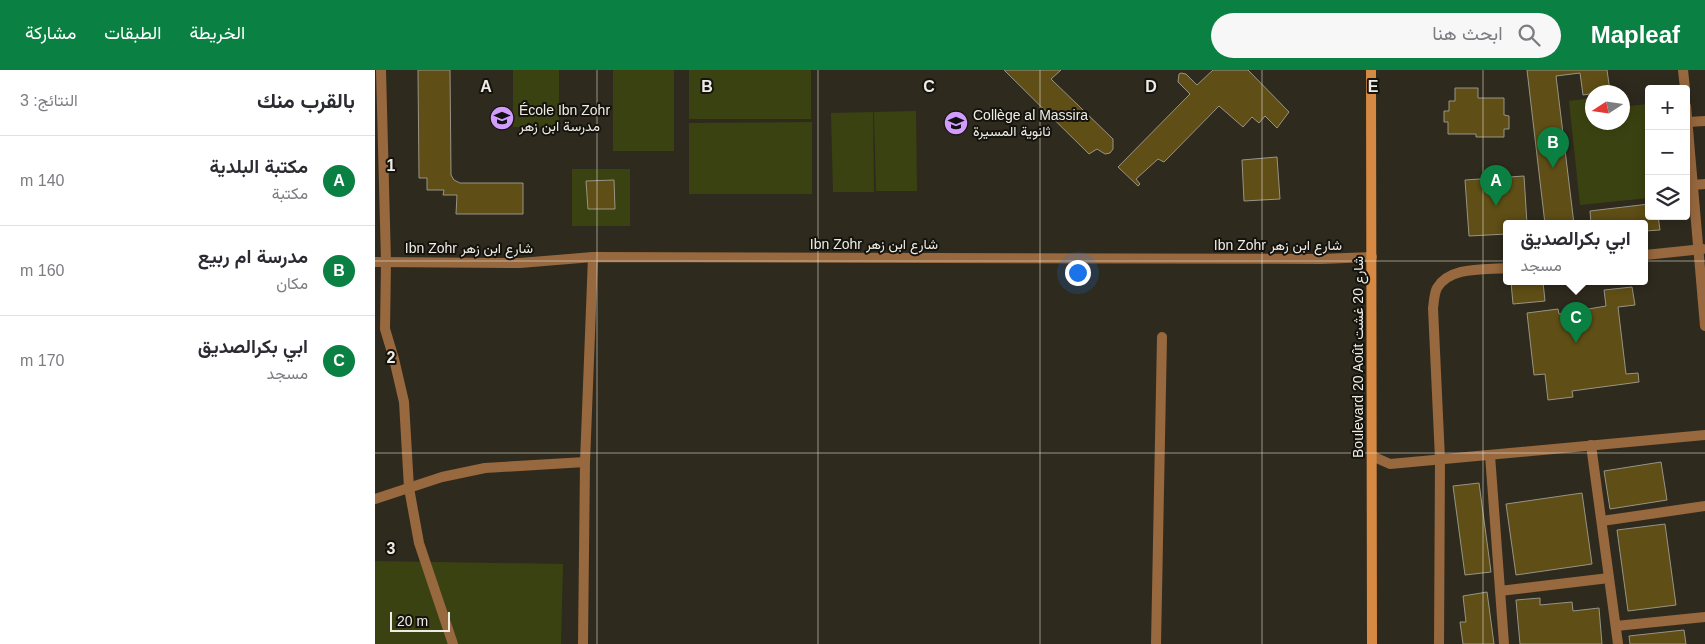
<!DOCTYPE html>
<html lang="ar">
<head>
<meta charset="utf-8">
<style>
  :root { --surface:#fff; --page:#f7f7f7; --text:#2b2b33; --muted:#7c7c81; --line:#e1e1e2; --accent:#0b8043 }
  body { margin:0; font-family:Helvetica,Vazirmatn,sans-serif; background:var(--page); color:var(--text); direction:rtl }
  .controls { position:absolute; right:15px; top:15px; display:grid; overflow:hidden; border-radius:5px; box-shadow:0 2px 12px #0003 }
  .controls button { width:45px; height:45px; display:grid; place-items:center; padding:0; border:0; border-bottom:1px solid var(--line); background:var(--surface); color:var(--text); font:25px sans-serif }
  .compass { position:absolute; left:1210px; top:15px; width:45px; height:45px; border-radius:50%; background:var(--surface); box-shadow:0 2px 12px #0003; rotate:258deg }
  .scale { position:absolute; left:15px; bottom:12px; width:60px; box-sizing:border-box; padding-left:5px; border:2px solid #eeece4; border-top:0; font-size:14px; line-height:18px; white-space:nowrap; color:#eeece4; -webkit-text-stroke:4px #15130d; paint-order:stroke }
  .you { position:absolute; left:702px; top:202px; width:18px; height:18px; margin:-12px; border:4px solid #fff; border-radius:50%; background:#1a73e8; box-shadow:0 0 0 8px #1a73e833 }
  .badge { display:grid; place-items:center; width:32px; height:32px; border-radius:50%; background:var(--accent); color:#fff; font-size:16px; font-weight:700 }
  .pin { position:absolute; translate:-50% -41px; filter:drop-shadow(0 1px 2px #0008) }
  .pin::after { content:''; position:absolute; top:26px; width:18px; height:15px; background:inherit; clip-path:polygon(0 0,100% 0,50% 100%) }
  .popup { position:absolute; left:1128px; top:150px; width:145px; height:65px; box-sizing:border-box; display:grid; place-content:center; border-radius:5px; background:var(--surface); filter:drop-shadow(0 1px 4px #0005); font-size:16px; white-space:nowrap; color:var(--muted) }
  .popup b { font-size:19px; color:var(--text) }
  .popup::after { content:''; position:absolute; left:50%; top:100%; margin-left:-10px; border:10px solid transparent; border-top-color:var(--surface) }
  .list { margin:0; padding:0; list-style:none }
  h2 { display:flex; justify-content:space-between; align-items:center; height:65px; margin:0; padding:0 20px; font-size:21px }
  h2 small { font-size:16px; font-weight:400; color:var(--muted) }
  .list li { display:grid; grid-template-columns:32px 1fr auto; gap:15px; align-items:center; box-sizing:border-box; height:90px; padding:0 20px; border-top:1px solid var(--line) }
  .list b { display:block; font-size:19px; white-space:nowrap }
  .list p { margin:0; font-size:16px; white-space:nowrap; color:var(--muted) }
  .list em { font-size:16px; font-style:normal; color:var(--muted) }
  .icon { flex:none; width:28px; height:28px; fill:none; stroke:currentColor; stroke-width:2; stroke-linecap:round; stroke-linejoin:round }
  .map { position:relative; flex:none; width:1330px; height:574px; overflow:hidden; direction:ltr }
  header { display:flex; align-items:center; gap:30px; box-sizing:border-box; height:70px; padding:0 25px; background:var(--accent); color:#fff }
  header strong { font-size:24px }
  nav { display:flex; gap:28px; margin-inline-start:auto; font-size:18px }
  .search { width:350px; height:45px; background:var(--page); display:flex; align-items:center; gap:12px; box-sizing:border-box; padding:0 18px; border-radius:28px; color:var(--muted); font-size:19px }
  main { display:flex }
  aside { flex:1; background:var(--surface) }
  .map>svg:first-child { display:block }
</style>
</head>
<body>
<header>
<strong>Mapleaf</strong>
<div class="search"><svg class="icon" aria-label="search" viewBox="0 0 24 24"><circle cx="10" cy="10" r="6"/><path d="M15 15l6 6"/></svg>ابحث هنا</div>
<nav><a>الخريطة</a><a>الطبقات</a><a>مشاركة</a></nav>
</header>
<main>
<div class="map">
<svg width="1330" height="574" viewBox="0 0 1330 574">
  <rect width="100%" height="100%" fill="#2f2a1e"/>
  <!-- green -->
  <g fill="#3b4211">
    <rect x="138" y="0" width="46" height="57"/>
    <rect x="238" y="0" width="61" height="81"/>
    <rect x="314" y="0" width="122" height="49"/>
    <polygon points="1248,25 1253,25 1254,36 1274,34 1274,128 1205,135 1194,31 1217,28 1218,52 1248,52"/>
    <polygon points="541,41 542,121 501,121 499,42"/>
    <polygon points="498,42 499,122 458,122 456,43"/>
    <polygon points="437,52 437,124 314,124 314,53"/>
    <rect x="197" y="99" width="58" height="57"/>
    <polygon points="0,491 188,494 186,574 0,574"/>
  </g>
  <!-- building -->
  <g fill="#5f4e15" stroke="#999485">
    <polygon points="43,0 75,0 76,105 79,110 85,113 148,113 148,144 81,144 82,125 68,125 69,120 52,120 52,108 44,108"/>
    <polygon points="629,0 686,0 676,9 738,69 738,79 735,83 730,84 722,79 714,84"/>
    <polygon points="838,0 873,0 914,42 902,58 890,46 884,53 877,47 868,57 844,36 789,92 783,89 761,109 765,114 763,116 743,97 815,24 803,12 804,4 806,3 811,4 822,15"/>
    <polygon points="1152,0 1232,0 1235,21 1208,25 1205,3 1181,6 1199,154 1170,154"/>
    <polygon points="1080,18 1103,18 1103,28 1129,28 1129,45 1134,46 1134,59 1129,59 1129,67 1101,67 1101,64 1073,64 1073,52 1069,52 1069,41 1074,41 1074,31 1080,31"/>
    <polygon points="902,87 905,129 869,131 867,90"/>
    <polygon points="1149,106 1152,154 1132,154 1132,164 1094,166 1090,110"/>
    <polygon points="239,110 240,139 213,139 211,111"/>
    <polygon points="1274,134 1274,146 1283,146 1285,160 1270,161 1270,154 1216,154 1215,141"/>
    <polygon points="1136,212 1168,212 1170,231 1138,234"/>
    <polygon points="1257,217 1260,235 1243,237 1251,304 1263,303 1264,312 1197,321 1198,327 1173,330 1170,304 1159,305 1152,243 1183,239 1184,244 1231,236 1229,220"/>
    <polygon points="1286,392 1292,430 1235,439 1229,401"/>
    <polygon points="1104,413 1116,502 1090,505 1078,416"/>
    <polygon points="1207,423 1217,494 1141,505 1131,434"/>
    <polygon points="1290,454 1301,535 1253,541 1242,460"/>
    <polygon points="1112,522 1119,574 1088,574 1085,552 1091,552 1088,526"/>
    <polygon points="1165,528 1165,535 1197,532 1198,541 1224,538 1227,574 1145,574 1141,530"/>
    <polygon points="1309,560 1311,574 1255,574 1254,566"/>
  </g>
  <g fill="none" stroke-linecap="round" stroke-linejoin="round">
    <!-- lane -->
    <g stroke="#98683e" stroke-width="10">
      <polyline points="34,418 44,473 78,574"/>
      <polyline points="781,574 787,267"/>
      <polyline points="1064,574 1065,389"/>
    </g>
    <!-- street -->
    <g stroke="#98683e" stroke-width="10">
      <polyline points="6,0 11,192 10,259 19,289 29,332 34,418"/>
      <polyline points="1308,0 1310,19"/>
      <polyline points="1311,36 1330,256"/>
      <polyline points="1313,52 1330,51"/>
      <polyline points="1318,115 1330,114"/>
      <polyline points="1270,185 1328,179"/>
      <polyline points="0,192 145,193 218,187 946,189 997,187"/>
      <polyline points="1216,375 1243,574"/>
      <polyline points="1115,385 1129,574"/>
      <polyline points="997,386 1015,394 1330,365"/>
      <path d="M1065 389 1058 238C1059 232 1059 224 1062 218 1075 196 1110 200 1132 198"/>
      <polyline points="0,429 67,407 110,398 210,392"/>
      <polyline points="1227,451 1330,436"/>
      <polyline points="1125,521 1234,508"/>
      <polyline points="1241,556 1330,547"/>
      <polyline points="208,574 210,392 218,187"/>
    </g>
    <!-- secondary -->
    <polyline stroke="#d68942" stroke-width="10" points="996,0 997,574"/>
  </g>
  <!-- grid -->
  <path fill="none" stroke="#eeece4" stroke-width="1" stroke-opacity="0.55" d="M222 0V574M443 0V574M665 0V574M887 0V574M1108 0V574M0 191H1330M0 383H1330"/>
  <!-- icons -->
  <defs>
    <g id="school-disc" transform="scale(1.25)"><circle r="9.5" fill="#d29cfd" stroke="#15130d"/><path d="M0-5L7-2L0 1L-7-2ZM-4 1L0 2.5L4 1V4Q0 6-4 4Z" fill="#111"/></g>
  </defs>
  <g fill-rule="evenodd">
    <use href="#school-disc" x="127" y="48"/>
    <use href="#school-disc" x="581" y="53"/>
  </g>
  <g text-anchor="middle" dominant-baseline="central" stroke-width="4" stroke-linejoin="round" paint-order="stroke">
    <!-- poi labels -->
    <g font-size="14" fill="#eeece4" stroke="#15130d" text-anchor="start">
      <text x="144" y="40">École Ibn Zohr<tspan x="144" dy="16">مدرسة ابن زهر</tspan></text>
      <text x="598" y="45">Collège al Massira<tspan x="598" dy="16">ثانوية المسيرة</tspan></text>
    </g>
    <!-- street labels -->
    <g font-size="14" fill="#eeece4" stroke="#15130d">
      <text x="499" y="174">Ibn Zohr شارع ابن زهر</text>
      <text x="903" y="175">Ibn Zohr شارع ابن زهر</text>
      <text x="94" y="178">Ibn Zohr شارع ابن زهر</text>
      <text transform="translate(983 287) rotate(-90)">Boulevard 20 Août شارع 20 غشت</text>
    </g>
  </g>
  <g font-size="16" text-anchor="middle" font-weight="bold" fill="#eeece4" stroke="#15130d" stroke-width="4" stroke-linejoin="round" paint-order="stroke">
    <text x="111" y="22">A</text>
    <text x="332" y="22">B</text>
    <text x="554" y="22">C</text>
    <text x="776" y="22">D</text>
    <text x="998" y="22">E</text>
    <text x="16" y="101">1</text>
    <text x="16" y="293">2</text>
    <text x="16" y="484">3</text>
  </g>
</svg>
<div class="controls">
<button>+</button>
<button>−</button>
<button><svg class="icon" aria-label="layers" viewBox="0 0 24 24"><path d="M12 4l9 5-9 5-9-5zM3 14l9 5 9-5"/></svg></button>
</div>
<svg class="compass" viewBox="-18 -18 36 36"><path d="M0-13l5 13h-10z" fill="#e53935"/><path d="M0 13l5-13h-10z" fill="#7c7c81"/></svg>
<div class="scale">20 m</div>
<div class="you"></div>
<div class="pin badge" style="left:1121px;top:136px">A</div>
<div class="pin badge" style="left:1178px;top:98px">B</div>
<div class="pin badge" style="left:1201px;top:273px">C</div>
<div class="popup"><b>ابي بكرالصديق</b>مسجد</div>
</div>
<aside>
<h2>بالقرب منك<small>النتائج: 3</small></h2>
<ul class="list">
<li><span class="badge">A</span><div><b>مكتبة البلدية</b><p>مكتبة</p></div><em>140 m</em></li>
<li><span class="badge">B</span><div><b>مدرسة ام ربيع</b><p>مكان</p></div><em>160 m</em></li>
<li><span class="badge">C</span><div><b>ابي بكرالصديق</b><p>مسجد</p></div><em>170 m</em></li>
</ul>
</aside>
</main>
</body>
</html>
